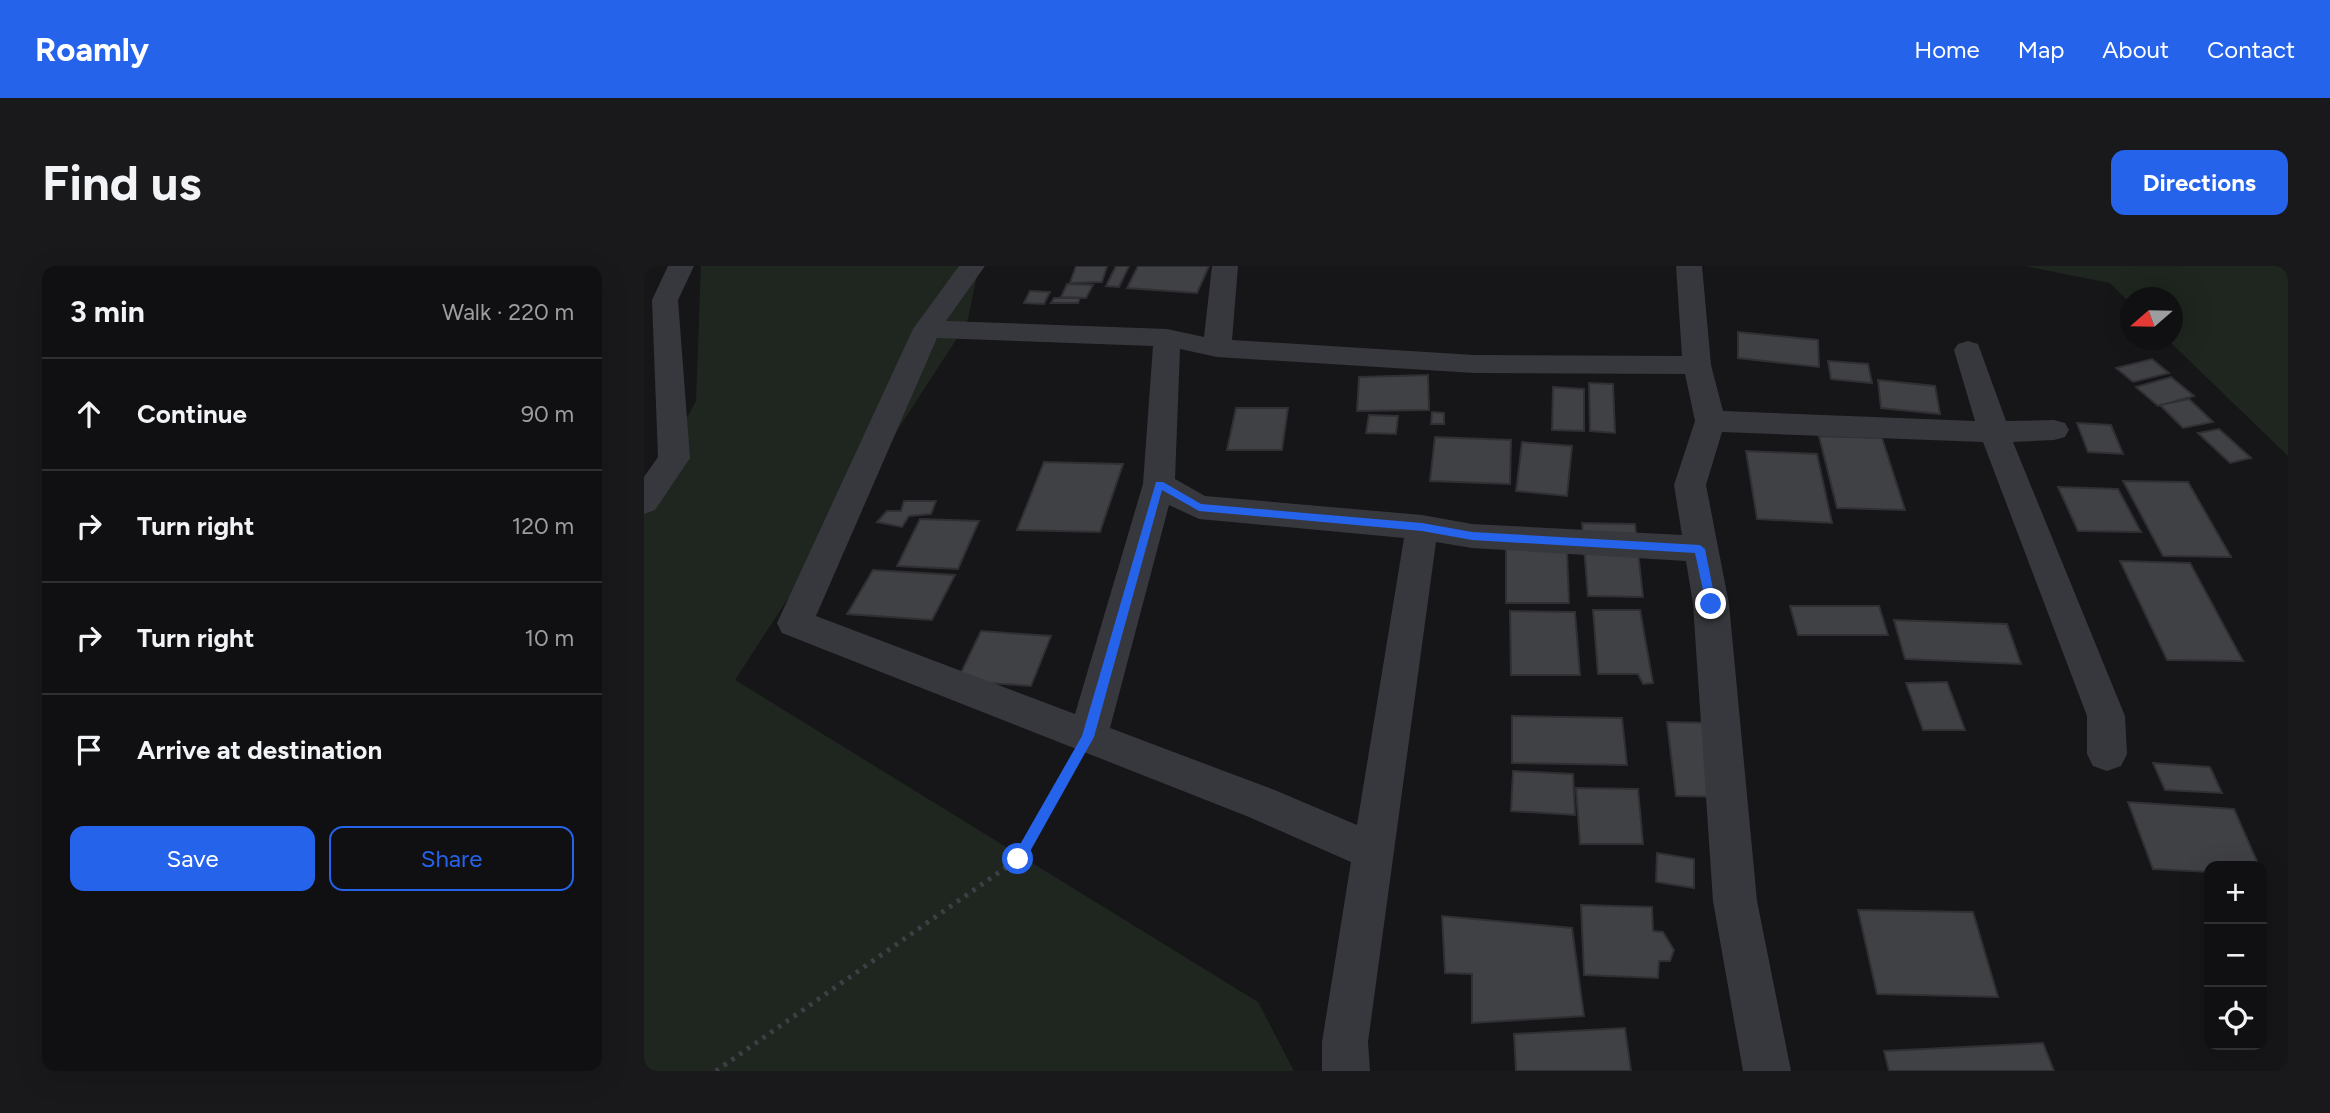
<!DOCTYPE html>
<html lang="en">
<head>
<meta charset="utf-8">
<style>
  :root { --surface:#101012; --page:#19191b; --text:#f1f3f6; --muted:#9c9d9f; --line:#303032; --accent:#2563eb }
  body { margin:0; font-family:Figtree,sans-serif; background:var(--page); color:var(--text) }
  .controls { position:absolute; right:21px; bottom:21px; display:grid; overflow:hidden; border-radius:14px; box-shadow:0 7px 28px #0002 }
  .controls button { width:63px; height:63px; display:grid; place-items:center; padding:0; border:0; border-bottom:2px solid var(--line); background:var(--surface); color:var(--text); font:35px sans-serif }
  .compass { position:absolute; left:1476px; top:21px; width:63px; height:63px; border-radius:50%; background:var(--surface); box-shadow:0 7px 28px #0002; rotate:250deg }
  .stop { position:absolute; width:21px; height:21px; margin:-16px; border:5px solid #2563eb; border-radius:50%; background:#fff }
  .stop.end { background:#2563eb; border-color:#fff; box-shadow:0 2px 7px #0008 }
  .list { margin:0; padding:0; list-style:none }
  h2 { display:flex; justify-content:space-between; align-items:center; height:91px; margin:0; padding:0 28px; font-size:30px }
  h2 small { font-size:23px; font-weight:400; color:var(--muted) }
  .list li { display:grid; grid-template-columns:46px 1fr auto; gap:21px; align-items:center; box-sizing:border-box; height:112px; padding:0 28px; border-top:2px solid var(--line) }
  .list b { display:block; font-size:26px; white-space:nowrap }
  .list em { font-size:23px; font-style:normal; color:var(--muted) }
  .actions { display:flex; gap:14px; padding:21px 28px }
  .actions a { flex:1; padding:16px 0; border:2px solid var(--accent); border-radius:14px; text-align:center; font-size:24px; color:var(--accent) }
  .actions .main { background:var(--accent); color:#fff }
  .icon { flex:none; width:38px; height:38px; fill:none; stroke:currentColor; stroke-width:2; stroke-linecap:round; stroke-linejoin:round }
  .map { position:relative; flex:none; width:1644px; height:805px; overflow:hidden; border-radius:14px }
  header { display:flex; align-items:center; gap:42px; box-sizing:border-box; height:98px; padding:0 35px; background:var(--accent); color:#fff }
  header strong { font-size:33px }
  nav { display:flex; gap:38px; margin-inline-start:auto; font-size:24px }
  .intro { display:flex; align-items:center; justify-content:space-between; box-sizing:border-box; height:168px; padding:0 42px }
  h1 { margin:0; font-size:49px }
  .button { padding:18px 32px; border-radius:14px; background:var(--accent); color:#fff; font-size:24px; font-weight:700 }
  main { display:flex; gap:42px; padding:0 42px }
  aside { flex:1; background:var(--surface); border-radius:14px; box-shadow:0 7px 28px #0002 }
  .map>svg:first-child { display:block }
</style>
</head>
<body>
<header>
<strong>Roamly</strong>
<nav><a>Home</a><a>Map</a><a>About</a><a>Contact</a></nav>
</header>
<div class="intro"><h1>Find us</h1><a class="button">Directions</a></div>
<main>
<aside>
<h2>3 min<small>Walk · 220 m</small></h2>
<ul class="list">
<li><svg class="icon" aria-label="ahead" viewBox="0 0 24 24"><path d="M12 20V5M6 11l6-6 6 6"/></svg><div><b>Continue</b></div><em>90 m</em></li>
<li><svg class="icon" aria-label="right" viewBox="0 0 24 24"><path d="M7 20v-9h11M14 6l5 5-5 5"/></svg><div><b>Turn right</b></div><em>120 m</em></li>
<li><svg class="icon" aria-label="right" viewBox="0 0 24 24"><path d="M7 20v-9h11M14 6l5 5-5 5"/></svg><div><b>Turn right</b></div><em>10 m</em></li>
<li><svg class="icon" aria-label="arrive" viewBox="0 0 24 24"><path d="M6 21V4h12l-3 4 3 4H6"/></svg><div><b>Arrive at destination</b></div></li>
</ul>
<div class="actions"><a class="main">Save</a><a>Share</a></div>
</aside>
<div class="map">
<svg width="1644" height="805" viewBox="0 0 1644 805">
  <rect width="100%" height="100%" fill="#161618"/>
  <!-- green -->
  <g fill="#1e261f">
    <polygon points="57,0 335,0 323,57 91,414 614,736 650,805 0,805 0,231 52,135"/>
    <polygon points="1381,0 1644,0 1644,190 1524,74 1528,74 1528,32 1486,32 1486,37 1466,17"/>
  </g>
  <!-- building -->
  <g fill="#404145" stroke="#303034" stroke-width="2">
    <polygon points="432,0 463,0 458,16 426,17"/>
    <polygon points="472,0 485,0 475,21 462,20"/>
    <polygon points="494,0 565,0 553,27 483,22"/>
    <polygon points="423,18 449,19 442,32 417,31"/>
    <polygon points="386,25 406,26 400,38 380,37"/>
    <polygon points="410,32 436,32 434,37 407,37"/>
    <polygon points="1094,66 1174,74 1175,101 1094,92"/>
    <polygon points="1508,93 1525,107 1489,116 1472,102"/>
    <polygon points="1184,95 1224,98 1228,117 1187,113"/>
    <polygon points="784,109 785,144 713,145 715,111"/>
    <polygon points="1527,111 1550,130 1514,140 1492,121"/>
    <polygon points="1234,114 1291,120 1296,148 1237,142"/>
    <polygon points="945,117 969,118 971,167 946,165"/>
    <polygon points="909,121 940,123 940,165 908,164"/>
    <polygon points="1545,133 1569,156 1539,162 1516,139"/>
    <polygon points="592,142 644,142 638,184 583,184"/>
    <polygon points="788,146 800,147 800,158 787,158"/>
    <polygon points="725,149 754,150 752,168 722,167"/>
    <polygon points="1433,157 1467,159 1479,188 1444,186"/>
    <polygon points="1575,163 1607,192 1586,197 1554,167"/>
    <polygon points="1175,170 1238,172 1261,244 1193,242"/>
    <polygon points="791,171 867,174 866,218 786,215"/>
    <polygon points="878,176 928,180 923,230 872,225"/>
    <polygon points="1102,185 1173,188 1188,257 1113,253"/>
    <polygon points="400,196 479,198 456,266 373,264"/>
    <polygon points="1479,215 1544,216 1587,291 1519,290"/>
    <polygon points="1414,221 1474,223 1497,266 1434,265"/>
    <polygon points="260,235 292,235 287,248 265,250 258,261 233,256 243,245 257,245"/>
    <polygon points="276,253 335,255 314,303 253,300"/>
    <polygon points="938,257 991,258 999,331 944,330"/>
    <polygon points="862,264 923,285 925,337 862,337"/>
    <polygon points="1476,295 1546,297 1599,395 1523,394"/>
    <polygon points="229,304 311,309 288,354 203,348"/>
    <polygon points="1146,340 1235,340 1244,369 1154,369"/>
    <polygon points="949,344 996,344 1009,417 999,418 994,408 954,408"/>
    <polygon points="866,345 931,346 936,409 867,409"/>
    <polygon points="1250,354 1363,358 1377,398 1261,393"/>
    <polygon points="337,365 407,370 387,420 313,415"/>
    <polygon points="1303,416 1321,464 1279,464 1262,417"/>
    <polygon points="868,450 978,452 983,499 868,497"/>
    <polygon points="1023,456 1072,457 1083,531 1032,530"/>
    <polygon points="1509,497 1566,501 1578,527 1521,524"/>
    <polygon points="869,505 929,508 931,549 867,545"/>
    <polygon points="932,522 994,523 999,578 936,578"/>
    <polygon points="1484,536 1590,543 1615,600 1565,600 1565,606 1509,603"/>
    <polygon points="1013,587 1050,593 1050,622 1012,616"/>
    <polygon points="937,639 1008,641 1009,665 1019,666 1030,684 1026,695 1015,695 1014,712 940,709"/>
    <polygon points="1214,644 1329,646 1354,731 1233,728"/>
    <polygon points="798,650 928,662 940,750 828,757 828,708 801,707"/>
    <polygon points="981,762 987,805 872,805 870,768"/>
    <polygon points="1399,777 1410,805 1245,805 1240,785"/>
  </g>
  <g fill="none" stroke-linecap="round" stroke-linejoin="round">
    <!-- path -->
    <polyline stroke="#3d3f44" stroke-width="5" stroke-dasharray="3.5 6" stroke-linecap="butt" points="72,805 374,593 428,499"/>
    <!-- minor -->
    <g fill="#37383d" fill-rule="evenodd">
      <polygon points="24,0 50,0 34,34 46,192 11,244 0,248 0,211 14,191 8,34"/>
      <path d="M315 0H341L302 55 523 63 560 71 568 0H594L588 74 830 89 1038 90 1032 0H1058L1067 99 1079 145 1331 155 1310 84 1314 78 1324 75 1334 78 1362 155 1410 154 1421 157 1425 164 1421 171 1410 174 1369 176 1481 450 1483 488 1477 500 1463 505 1449 500 1443 488V450L1339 176 1078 166 1062 219 1085 338 1113 635 1147 805H1099L1069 635 1049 338 1042 295 828 282 792 276 724 776 726 805H678V776L707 596 605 551 138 367 133 357 269 63ZM293 72 509 80 499 218 431 448 172 350ZM536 83 573 91 830 107 1041 108 1051 155 1030 219 1038 269 828 258 778 249 561 230 531 213ZM525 239 555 253 760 272 713 559 633 525 466 462Z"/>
    </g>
  </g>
  <!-- route -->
  <polygon fill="#2563eb" points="512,216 519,216 557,238 778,257 828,266 1056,279 1061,283 1072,338 1067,343 1062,338 1051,287 828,274 778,265 555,245 518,224 450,471 379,598 374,599 368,593 370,589 438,470"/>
</svg>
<div class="controls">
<button>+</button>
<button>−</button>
<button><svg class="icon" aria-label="locate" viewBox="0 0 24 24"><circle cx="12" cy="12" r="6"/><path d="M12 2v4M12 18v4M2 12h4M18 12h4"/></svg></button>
</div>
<svg class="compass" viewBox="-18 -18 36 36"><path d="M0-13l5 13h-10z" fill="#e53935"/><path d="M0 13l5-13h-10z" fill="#9c9d9f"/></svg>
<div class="stop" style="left:374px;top:593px"></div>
<div class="stop end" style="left:1067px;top:338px"></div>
</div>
</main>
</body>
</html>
